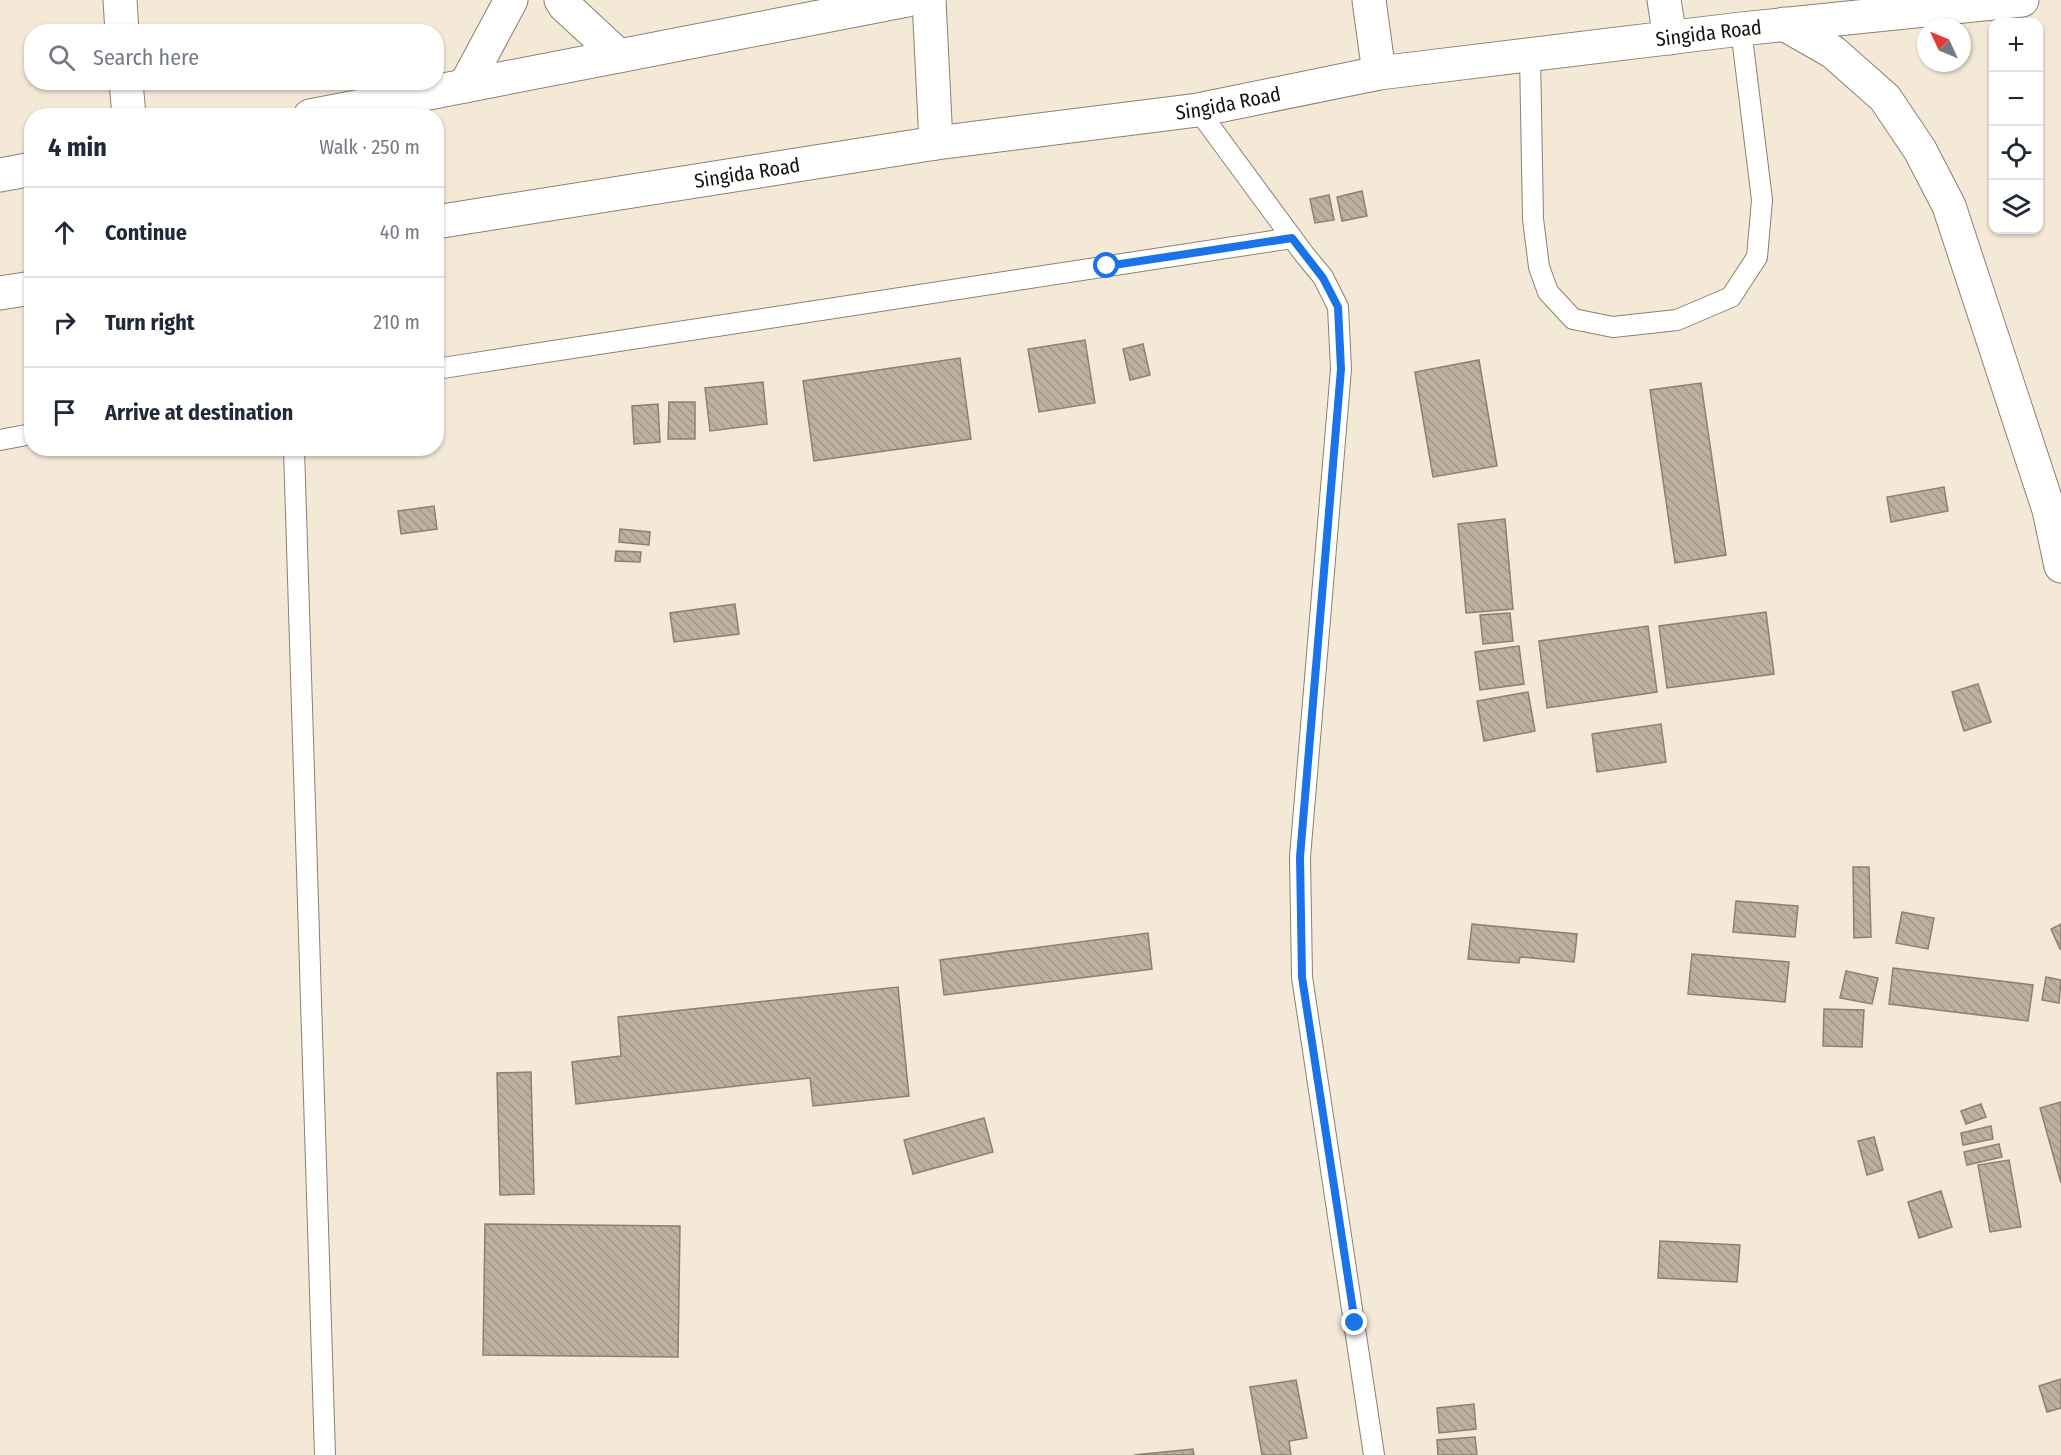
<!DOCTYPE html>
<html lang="en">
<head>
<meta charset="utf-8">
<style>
  :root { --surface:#fff; --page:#f2f2f3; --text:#1f2937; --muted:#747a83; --line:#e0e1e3 }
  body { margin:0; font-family:"Fira Sans Condensed",sans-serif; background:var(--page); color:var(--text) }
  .controls { position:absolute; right:18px; top:18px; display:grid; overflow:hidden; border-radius:12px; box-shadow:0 2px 4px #0004 }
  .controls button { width:54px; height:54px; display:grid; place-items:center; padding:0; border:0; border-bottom:2px solid var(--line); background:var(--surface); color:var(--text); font:30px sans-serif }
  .compass { position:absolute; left:1917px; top:18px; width:54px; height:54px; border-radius:50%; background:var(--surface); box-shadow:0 2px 4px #0004; rotate:314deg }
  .stop { position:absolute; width:18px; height:18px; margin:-14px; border:4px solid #1a73e8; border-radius:50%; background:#fff }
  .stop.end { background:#1a73e8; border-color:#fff; box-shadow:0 2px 6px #0008 }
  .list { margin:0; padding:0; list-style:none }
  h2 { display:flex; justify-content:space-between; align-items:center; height:78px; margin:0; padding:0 24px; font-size:26px }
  h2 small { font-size:20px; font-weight:400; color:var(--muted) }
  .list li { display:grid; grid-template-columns:39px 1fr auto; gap:18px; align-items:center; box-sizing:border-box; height:90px; padding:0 24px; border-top:2px solid var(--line) }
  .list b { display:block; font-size:22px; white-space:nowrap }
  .list em { font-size:20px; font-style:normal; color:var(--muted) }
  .icon { flex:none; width:33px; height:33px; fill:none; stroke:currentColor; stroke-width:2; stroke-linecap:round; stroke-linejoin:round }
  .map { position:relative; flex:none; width:2061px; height:1455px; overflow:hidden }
  .search { position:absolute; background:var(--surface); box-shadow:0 2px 4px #0004; left:24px; top:24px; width:420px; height:66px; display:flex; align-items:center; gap:15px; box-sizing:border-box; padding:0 21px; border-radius:24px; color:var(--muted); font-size:22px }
  .panel { position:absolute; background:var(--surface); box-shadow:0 2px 4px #0004; left:24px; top:108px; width:420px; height:348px; border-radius:24px }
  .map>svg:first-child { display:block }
</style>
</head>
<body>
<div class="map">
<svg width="2061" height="1455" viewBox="0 0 2061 1455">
  <defs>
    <pattern id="building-back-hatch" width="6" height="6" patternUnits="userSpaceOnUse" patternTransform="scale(1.5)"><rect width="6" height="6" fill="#bcb0a0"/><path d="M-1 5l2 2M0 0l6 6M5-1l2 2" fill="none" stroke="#a19688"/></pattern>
  </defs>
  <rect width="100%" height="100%" fill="#f4e8d7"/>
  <!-- building -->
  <g fill="url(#building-back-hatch)" stroke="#8b8071" stroke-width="1.5">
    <polygon points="1362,191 1367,216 1342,221 1337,197"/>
    <polygon points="1329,195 1334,220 1315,223 1310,199"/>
    <polygon points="1085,340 1095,403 1039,412 1028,349"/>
    <polygon points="1143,344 1150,375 1130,380 1123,349"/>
    <polygon points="960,358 971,439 814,461 803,381"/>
    <polygon points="1479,360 1497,466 1433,477 1415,372"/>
    <polygon points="763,382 767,424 710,431 705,388"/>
    <polygon points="1701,383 1726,555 1675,563 1650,390"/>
    <polygon points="669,402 695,402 695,439 668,439"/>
    <polygon points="658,404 660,442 634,444 632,406"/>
    <polygon points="1944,487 1948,511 1891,522 1887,497"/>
    <polygon points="434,506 437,529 401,534 398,511"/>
    <polygon points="1505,519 1513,609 1466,613 1458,524"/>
    <polygon points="620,529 650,532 649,545 619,542"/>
    <polygon points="616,551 641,552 640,562 615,561"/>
    <polygon points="735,604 739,634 674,642 670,613"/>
    <polygon points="1766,612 1774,674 1667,688 1659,626"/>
    <polygon points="1510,613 1513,641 1483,644 1480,615"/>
    <polygon points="1648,626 1657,692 1547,708 1539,641"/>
    <polygon points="1519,646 1524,684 1480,690 1475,652"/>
    <polygon points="1978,684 1991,722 1964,731 1952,692"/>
    <polygon points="1528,692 1535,731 1484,741 1477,701"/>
    <polygon points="1661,724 1666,762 1597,772 1592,734"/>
    <polygon points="1853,867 1869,867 1871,937 1854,938"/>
    <polygon points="1736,901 1798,906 1795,937 1733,932"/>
    <polygon points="1902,912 1934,918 1928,949 1896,943"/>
    <polygon points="1472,924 1577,934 1574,962 1520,957 1519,963 1468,959"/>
    <polygon points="2061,924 2061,949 2060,949 2051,929"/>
    <polygon points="1148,933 1152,969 944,995 940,960"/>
    <polygon points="1692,954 1789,962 1785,1002 1688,994"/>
    <polygon points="1893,968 2033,985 2028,1021 1889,1004"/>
    <polygon points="1846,971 1878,978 1872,1004 1840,998"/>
    <polygon points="2046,977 2061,980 2059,1003 2042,1000"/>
    <polygon points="898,987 909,1096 813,1106 810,1078 576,1104 572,1062 621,1056 618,1017"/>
    <polygon points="1824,1009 1864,1010 1862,1047 1823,1046"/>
    <polygon points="531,1072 534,1194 500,1195 497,1073"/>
    <polygon points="2061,1102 2061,1183 2040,1108"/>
    <polygon points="1981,1104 1986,1117 1966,1124 1961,1111"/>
    <polygon points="984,1118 993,1152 913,1174 904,1140"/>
    <polygon points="1991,1126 1993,1139 1963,1145 1961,1133"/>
    <polygon points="1874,1137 1883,1170 1867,1175 1858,1141"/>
    <polygon points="1999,1144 2002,1157 1967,1165 1964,1152"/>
    <polygon points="2009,1160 2021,1227 1990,1232 1978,1165"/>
    <polygon points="1941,1191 1952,1227 1919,1238 1908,1202"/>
    <polygon points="485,1224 680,1226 678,1357 483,1355"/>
    <polygon points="1660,1241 1740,1245 1737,1282 1658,1278"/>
    <polygon points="2061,1379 2061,1408 2047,1412 2039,1386"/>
    <polygon points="1296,1380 1307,1438 1289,1441 1291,1455 1262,1455 1250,1387"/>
    <polygon points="1474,1404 1476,1429 1439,1433 1437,1408"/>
    <polygon points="1475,1437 1477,1455 1438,1455 1437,1440"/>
    <polygon points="1193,1449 1194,1455 1134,1455"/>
  </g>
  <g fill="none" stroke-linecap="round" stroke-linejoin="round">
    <!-- service casing -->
    <g stroke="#8c8171" stroke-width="22">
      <g id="service">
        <polyline points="1530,55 1533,219 1539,267 1548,292 1573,319 1613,327 1677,320 1731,297 1757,257 1762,200 1741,29"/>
        <polyline points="1198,110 1304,254 1323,277 1338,307 1341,369 1300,857 1302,977 1374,1455"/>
        <polyline points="436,369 1292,238"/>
        <polyline points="0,440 32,434"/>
        <polyline points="294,448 325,1455"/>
      </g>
    </g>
    <!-- minor casing -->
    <g stroke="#8c8171" stroke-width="35">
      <g id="minor">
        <polyline points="120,0 122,32"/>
        <polyline points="561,0 565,6 619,56"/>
        <polyline points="929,0 936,143"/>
        <polyline points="1369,0 1379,73"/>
        <polyline points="1664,0 1670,38"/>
        <polyline points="1784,24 1833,52 1885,98 1920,150 1949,206 2049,510 2061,566"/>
        <polyline points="126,82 129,116"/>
        <polyline points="465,86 511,0"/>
        <polyline points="310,116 907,0"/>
        <polyline points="0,175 32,169"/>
      </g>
    </g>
    <!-- trunk casing -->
    <g stroke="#8c8171" stroke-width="35">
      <g id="trunk">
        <path id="s1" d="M436 222 936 143 1198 110 1379 73 1741 29 2022 0"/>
        <polyline points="0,293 32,288"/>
      </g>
    </g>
    <!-- service -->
    <use href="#service" stroke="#fff" stroke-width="20"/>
    <!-- minor -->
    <use href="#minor" stroke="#fff" stroke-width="33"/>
    <!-- trunk -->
    <use href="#trunk" stroke="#fff" stroke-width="33"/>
  </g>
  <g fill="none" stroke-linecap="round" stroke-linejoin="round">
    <!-- route -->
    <polyline stroke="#1a73e8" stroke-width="8" points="1107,266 1292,238 1323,278 1338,307 1341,369 1300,857 1302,977 1355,1323"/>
  </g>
  <g text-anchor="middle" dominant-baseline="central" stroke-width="6" stroke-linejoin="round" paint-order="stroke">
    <!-- street labels -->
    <g font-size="20" fill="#15110b" stroke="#f4e8d7">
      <text stroke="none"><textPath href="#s1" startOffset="1287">Singida Road</textPath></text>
      <text stroke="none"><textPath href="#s1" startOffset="801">Singida Road</textPath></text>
      <text stroke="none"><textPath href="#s1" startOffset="315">Singida Road</textPath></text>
    </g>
  </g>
</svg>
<div class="controls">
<button>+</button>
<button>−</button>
<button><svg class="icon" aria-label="locate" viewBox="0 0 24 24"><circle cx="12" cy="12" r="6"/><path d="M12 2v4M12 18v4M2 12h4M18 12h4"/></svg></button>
<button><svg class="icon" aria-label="layers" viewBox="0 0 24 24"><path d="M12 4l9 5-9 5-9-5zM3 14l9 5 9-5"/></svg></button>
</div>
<svg class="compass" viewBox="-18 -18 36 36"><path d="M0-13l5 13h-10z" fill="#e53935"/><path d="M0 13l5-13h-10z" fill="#747a83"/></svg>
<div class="stop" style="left:1107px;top:266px"></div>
<div class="stop end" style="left:1355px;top:1323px"></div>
<div class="search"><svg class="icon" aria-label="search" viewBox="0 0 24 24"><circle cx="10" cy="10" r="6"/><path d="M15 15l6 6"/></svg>Search here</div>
<section class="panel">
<h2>4 min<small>Walk · 250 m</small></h2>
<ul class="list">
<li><svg class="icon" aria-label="ahead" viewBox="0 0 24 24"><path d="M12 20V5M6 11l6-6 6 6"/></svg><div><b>Continue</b></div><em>40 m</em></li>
<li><svg class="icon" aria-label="right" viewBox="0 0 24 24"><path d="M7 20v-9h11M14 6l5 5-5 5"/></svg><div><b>Turn right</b></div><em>210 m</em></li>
<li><svg class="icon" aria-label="arrive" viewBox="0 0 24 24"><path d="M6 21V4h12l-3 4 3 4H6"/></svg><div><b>Arrive at destination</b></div></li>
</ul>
</section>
</div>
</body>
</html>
